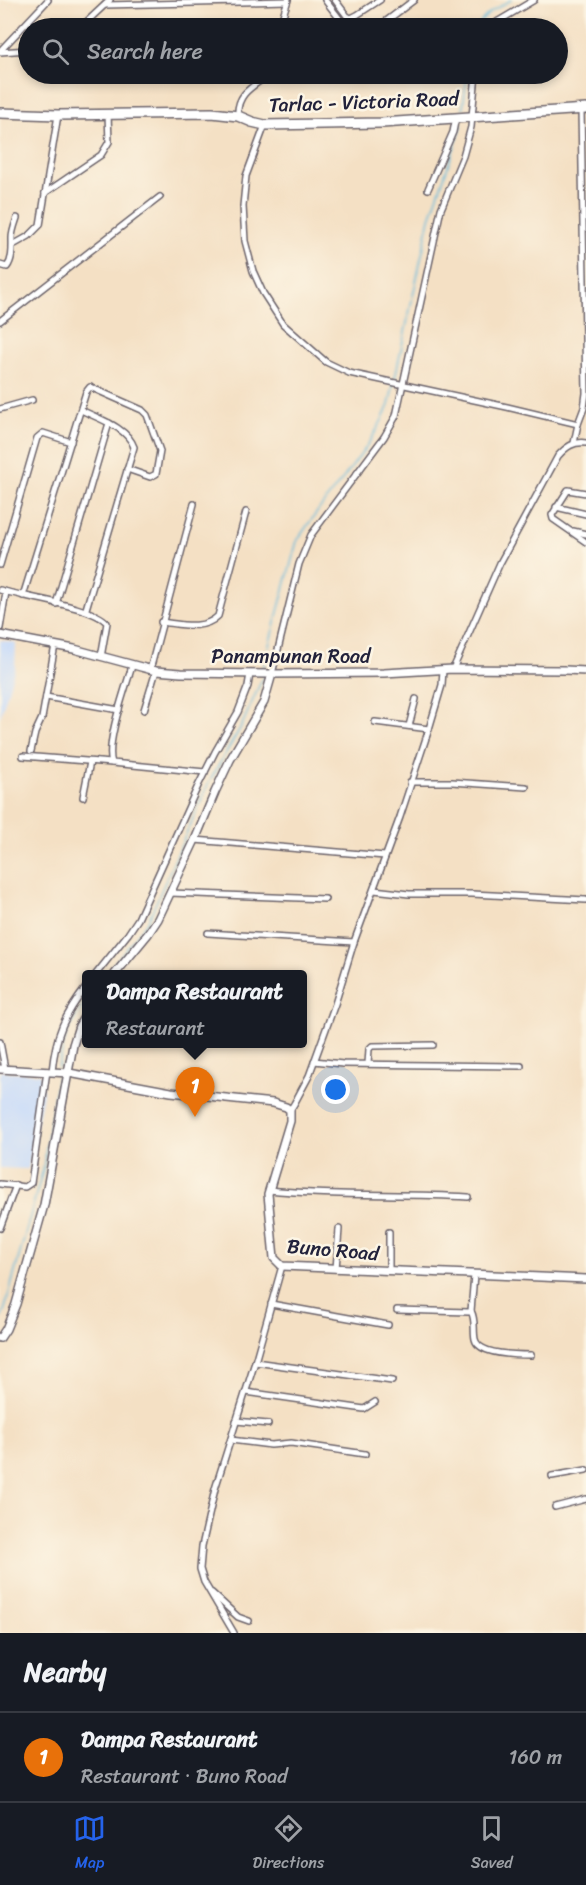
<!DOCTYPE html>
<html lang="en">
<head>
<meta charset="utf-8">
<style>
  :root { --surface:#171b24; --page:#20242c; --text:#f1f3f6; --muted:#9ea1a6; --line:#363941; --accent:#2563eb }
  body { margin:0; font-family:Sriracha,sans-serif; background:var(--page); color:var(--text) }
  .you { position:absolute; left:336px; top:1090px; width:21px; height:21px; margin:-15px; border:4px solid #fff; border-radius:50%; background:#1a73e8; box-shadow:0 0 0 9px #1a73e833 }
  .badge { display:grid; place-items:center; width:39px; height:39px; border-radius:50%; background:var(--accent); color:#fff; font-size:20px; font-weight:700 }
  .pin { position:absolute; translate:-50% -50px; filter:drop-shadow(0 2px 3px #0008) }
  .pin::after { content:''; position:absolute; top:32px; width:21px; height:18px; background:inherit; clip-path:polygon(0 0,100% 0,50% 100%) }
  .popup { position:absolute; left:82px; top:970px; width:225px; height:78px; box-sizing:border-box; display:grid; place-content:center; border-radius:6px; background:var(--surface); filter:drop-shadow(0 2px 4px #0005); font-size:20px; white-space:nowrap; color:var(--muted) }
  .popup b { font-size:22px; color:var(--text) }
  .popup::after { content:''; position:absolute; left:50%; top:100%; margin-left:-12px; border:12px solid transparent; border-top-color:var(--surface) }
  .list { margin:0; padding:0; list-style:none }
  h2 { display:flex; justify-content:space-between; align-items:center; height:78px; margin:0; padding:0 24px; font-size:26px }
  h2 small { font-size:20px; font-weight:400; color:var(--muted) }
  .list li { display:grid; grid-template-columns:39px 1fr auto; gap:18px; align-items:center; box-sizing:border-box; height:90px; padding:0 24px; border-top:2px solid var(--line) }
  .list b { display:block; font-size:22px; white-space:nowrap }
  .list p { margin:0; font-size:20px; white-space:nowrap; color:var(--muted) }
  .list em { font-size:20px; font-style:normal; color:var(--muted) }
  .icon { flex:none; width:33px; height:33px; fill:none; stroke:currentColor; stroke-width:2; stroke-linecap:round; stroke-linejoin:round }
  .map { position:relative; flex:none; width:586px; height:1633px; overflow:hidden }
  .search { position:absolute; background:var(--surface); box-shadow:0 3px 9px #0003; left:18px; right:18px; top:18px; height:66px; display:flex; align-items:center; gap:15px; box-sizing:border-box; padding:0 21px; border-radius:33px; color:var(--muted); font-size:22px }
  .sheet { height:168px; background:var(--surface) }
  nav { display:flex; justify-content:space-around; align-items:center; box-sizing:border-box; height:84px; border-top:2px solid var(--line); background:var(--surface); font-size:16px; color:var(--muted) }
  nav a { display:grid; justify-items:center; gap:3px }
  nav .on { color:var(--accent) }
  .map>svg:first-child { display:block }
</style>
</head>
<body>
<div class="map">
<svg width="586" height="1633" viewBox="0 0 586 1633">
  <rect width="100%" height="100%" fill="#fcf5e5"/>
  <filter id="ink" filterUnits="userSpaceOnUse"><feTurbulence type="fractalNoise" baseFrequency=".0167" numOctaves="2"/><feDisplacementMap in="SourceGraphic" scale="12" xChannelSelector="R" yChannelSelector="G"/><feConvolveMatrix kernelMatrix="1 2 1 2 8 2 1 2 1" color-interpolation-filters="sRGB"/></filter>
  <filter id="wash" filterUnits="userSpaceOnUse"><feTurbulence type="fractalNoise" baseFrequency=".008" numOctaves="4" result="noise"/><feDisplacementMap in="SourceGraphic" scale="24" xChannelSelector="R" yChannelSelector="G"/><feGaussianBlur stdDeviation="1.35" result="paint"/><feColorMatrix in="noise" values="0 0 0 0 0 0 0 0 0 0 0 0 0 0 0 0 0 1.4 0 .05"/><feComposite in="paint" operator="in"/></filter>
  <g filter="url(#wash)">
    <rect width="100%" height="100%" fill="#f4e0c4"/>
    <!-- built -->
    <g fill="#c9dcf9">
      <polygon points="0,640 16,643 15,667 0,718"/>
      <polygon points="0,1071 40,1074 43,1083 43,1094 28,1169 0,1168"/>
    </g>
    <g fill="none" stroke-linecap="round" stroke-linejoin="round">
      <!-- stream -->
      <g stroke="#5eb8db" stroke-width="1.5">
        <path d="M477 28C484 14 497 8 511 0"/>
        <polyline points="463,108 467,74"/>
        <path d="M263 672 265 660 297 541C326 494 368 456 389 405L430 218 462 125"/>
        <polyline points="106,974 148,921 209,782 242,725 263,677"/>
        <polyline points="58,1068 67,1032 87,999"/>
        <polyline points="0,1322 5,1308 43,1169 57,1077"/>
      </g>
    </g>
  </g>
  <g filter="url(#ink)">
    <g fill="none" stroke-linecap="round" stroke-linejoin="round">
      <!-- minor casing -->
      <g stroke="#6c646b" stroke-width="8">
        <g id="minor">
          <polyline points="325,0 339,18 339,21 329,28"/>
          <polyline points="335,0 347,16 351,18 357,15 380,0"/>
          <polyline points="105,5 287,1"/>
          <polyline points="80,28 110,0"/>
          <polyline points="279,28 288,0"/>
          <polyline points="377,28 414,0"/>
          <polyline points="490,28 497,22 534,0"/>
          <polyline points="0,51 48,0"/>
          <polyline points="0,52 28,50"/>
          <path d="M238 116C236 93 254 86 270 74"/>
          <polyline points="265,125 246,176 243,206 245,241 253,271 263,293 283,324 326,362 349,373 507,407 578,424 574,443"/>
          <polyline points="428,189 453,132 456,117"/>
          <polyline points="45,193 101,155 109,142 108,114"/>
          <polyline points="13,245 29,236 40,225 58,115"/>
          <path d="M0 265 7 267C13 259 12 248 12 238 12 232 15 224 17 218"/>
          <polyline points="0,321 160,197"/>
          <polyline points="0,409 32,400"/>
          <path d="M81 410C99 419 127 427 134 447L86 609"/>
          <polyline points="578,424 584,408 586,393 581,110"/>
          <polyline points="586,493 568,490 552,515 553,519 586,542"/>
          <polyline points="556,507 586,514"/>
          <polyline points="573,531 586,534"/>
          <polyline points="0,565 37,438 43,433 71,442"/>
          <path d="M0 590C23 597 95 607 107 623L101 657"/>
          <polyline points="23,596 86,392 90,387 142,410 147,415 160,451 156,474 150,477 127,469"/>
          <polyline points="56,604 109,423"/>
          <path d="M161 622C180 624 203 631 218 616L246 512"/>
          <polyline points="0,628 6,592"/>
          <path d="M132 666C126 687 105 744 112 763L205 772"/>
          <path d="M453 669 500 563 558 456C566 447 574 441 586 443"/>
          <polyline points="150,670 194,504"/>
          <polyline points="272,674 299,564 311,535 384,437 396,416 441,209 463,156 471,127 476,74"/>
          <polyline points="46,697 119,710"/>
          <polyline points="144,710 156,671"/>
          <polyline points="375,722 429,729"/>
          <polyline points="409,726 416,699"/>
          <polyline points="31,751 35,733 42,718 55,645"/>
          <polyline points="23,756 112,763"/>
          <polyline points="410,782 452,782 526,787"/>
          <polyline points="83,797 90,762"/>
          <polyline points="195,840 385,856"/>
          <polyline points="374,890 409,894 472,894 586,900"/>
          <polyline points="170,893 325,899"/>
          <polyline points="208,933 354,942"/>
          <polyline points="96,974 128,934 138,919 198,786 215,752 238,712 248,686 250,674"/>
          <polyline points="0,1042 5,1069"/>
          <polyline points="314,1061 343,1064 521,1066"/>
          <polyline points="368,1064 369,1049 372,1046 433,1045"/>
          <path d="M52 1071C56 1033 64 1016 87 986"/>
          <polyline points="290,1110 294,1104 309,1076 335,1004 354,942 400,817 429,729 442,685 443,670"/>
          <polyline points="0,1184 25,1187 31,1183 47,1071"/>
          <path d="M269 1190C335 1197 401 1193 468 1197"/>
          <polyline points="0,1228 16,1185"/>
          <polyline points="336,1269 339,1229"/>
          <polyline points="389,1271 389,1232"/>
          <polyline points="271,1304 388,1325"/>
          <polyline points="397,1310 469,1312 471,1311 474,1275"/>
          <path d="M471 1311C476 1320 473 1329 475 1339 478 1355 518 1355 531 1355"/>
          <polyline points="255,1362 392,1381"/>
          <polyline points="246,1392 364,1409 375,1402"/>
          <polyline points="236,1421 268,1424"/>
          <polyline points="231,1440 271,1445 291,1443 365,1454"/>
          <polyline points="552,1476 586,1470"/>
          <polyline points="555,1507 586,1499"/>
          <polyline points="212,1593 238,1617 249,1621"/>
          <polyline points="234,1633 204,1582 200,1569 202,1546 215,1489 255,1362 282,1266"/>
        </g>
      </g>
      <!-- tertiary casing -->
      <g stroke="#6c646b" stroke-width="10">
        <g id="tertiary">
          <polyline points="0,635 74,649 156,671 181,673 272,674 384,673 453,669 565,670 586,671"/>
          <polyline points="115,974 148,934 158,919 195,840 215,792 230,760 264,702 272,674"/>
          <polyline points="0,1069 69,1073 171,1092 273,1103 286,1107 290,1110 290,1121 268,1194 274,1258 282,1266 586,1279"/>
          <polyline points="0,1338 6,1329 16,1304 44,1205 73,1045 79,1026 87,1012"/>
        </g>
      </g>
      <!-- primary casing -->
      <g stroke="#6c646b" stroke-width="12">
        <polyline id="primary" points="0,113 58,115 212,113 238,116 252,122 265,125 382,123 586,109"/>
      </g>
      <!-- minor -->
      <use href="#minor" stroke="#fff" stroke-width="5"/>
      <!-- tertiary -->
      <use href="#tertiary" stroke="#fff" stroke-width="7"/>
      <!-- primary -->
      <use href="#primary" stroke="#fff" stroke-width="9"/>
    </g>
  </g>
  <g text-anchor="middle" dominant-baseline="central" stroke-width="5" stroke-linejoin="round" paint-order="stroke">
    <!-- street labels -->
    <g font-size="20" fill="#22223b" stroke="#fcf5e5">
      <text transform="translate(364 102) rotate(-2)">Tarlac - Victoria Road</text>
      <text x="291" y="656">Panampunan Road</text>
      <text transform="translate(333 1250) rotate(5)">Buno Road</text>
    </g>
  </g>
</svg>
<div class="you"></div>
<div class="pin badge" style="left:195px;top:1117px;background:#e8710a">1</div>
<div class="popup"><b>Dampa Restaurant</b>Restaurant</div>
<div class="search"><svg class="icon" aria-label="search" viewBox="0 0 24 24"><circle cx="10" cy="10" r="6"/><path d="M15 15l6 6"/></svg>Search here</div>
</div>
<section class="sheet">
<h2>Nearby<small></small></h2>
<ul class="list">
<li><span class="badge" style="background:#e8710a">1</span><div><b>Dampa Restaurant</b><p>Restaurant · Buno Road</p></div><em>160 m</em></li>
</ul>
</section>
<nav>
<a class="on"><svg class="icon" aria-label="map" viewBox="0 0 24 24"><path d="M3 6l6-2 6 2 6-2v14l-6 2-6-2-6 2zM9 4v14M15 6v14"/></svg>Map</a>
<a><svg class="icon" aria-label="directions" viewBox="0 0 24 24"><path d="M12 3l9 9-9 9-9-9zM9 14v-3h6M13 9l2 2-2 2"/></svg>Directions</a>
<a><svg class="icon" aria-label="saved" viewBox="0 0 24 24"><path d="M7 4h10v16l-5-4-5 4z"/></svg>Saved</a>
</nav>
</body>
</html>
